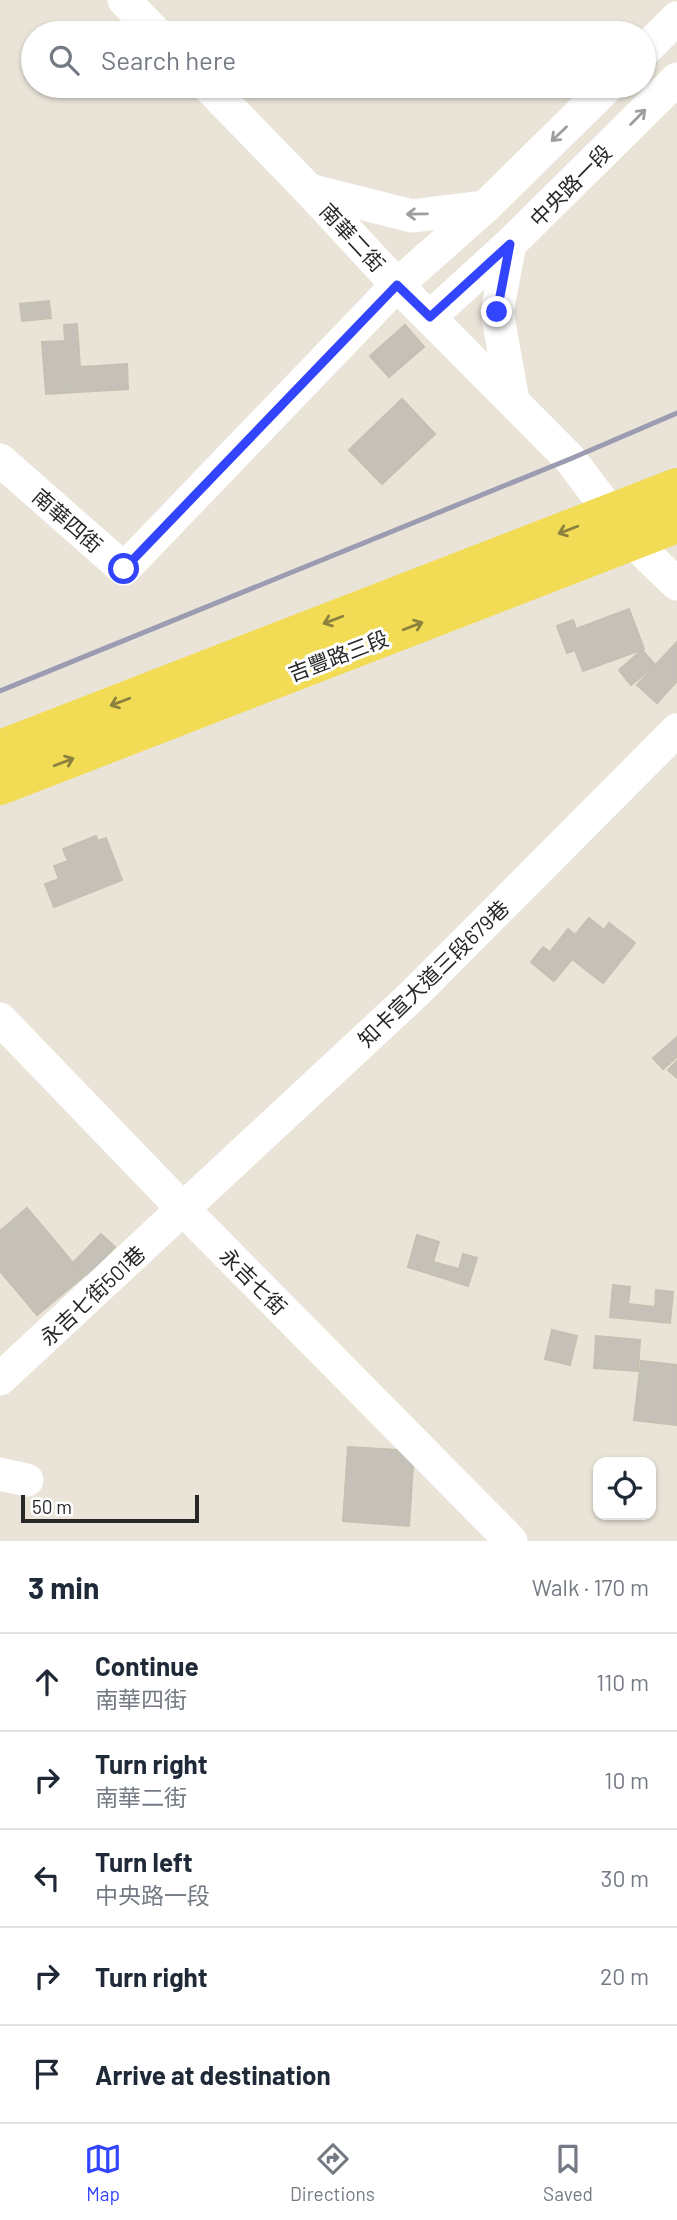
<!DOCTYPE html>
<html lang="en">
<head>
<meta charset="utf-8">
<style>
  :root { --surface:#fff; --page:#f6f6f7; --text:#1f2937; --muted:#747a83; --line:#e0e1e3; --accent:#3345fc }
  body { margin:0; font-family:Barlow,"Noto Sans TC",sans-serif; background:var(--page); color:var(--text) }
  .controls { position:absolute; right:21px; bottom:21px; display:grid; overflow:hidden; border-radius:14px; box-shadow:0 2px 5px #0004 }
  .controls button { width:63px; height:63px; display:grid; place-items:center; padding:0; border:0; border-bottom:2px solid var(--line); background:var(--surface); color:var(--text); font:35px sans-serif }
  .scale { position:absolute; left:21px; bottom:18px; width:178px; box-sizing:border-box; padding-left:7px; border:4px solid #272727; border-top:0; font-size:19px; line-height:24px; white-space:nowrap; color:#272727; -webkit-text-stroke:5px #fff; paint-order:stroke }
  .stop { position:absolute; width:21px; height:21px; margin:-16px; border:5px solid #3345fc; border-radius:50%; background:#fff }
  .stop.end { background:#3345fc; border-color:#fff; box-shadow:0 2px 7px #0008 }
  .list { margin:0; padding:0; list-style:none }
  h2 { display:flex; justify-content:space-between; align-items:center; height:91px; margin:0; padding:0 28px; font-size:30px }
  h2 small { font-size:23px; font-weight:400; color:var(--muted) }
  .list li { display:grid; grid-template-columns:46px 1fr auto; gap:21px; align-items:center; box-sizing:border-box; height:98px; padding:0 28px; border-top:2px solid var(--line) }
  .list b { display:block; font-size:26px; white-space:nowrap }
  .list p { margin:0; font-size:23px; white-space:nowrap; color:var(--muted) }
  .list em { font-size:23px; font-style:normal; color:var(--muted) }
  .icon { flex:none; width:38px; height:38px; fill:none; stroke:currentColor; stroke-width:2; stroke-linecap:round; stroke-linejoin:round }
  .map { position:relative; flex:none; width:677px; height:1541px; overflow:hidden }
  .search { position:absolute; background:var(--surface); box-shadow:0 2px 5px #0004; left:21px; right:21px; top:21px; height:77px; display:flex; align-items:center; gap:18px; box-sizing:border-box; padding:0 24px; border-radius:38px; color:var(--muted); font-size:26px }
  .sheet { height:581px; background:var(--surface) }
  nav { display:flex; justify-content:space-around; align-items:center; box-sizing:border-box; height:98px; border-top:2px solid var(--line); background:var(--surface); font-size:19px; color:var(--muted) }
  nav a { display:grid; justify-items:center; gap:4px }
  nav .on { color:var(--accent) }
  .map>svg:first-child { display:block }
</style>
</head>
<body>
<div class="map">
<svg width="677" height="1541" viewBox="0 0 677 1541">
  <rect width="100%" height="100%" fill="#eae4d8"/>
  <!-- building -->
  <g fill="#c5c1b8" stroke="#c5c0b2" stroke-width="2">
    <polygon points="49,301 51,318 22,321 20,304"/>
    <polygon points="77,324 80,367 127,364 128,389 46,394 42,342 65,341 64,325"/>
    <polygon points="405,325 424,347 389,377 370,356"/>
    <polygon points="402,399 435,434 382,484 349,450"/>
    <polygon points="629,609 644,649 583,671 575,650 567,653 557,626 573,620 576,629"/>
    <polygon points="677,642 677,681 657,703 637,685"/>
    <polygon points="642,650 655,665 631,685 619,670"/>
    <polygon points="96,836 98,841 106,838 122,880 54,907 45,884 59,879 54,866 68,861 63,849"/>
    <polygon points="589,918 604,930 609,923 635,943 603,983 572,959 554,981 531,962 543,947 550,952 568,929 575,935"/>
    <polygon points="677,1037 677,1057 663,1069 653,1058"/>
    <polygon points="677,1061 677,1078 668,1070"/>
    <polygon points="27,1208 84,1276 37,1315 0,1271 0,1231"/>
    <polygon points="101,1234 115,1247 87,1276 73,1263"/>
    <polygon points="417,1235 439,1242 433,1262 459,1269 463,1254 477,1258 468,1286 408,1267"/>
    <polygon points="613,1285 630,1287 628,1304 655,1307 656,1290 673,1292 670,1323 610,1317"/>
    <polygon points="552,1330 577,1336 570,1365 545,1359"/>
    <polygon points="596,1336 640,1340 638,1371 594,1368"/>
    <polygon points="641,1361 677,1365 677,1425 634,1420"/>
    <polygon points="348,1447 414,1451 409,1526 343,1521"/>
  </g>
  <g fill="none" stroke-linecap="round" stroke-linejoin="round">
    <!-- minor -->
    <g stroke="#fff" stroke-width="33">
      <polyline points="124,0 156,33"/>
      <polyline points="644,51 677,18"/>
      <polyline points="208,86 309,190 397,285 570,459 632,541 677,584"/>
      <polyline points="309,190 412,216 485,207"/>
      <polyline points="510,244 497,312 513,401"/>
      <polyline points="430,317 510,244 677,79"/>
      <polyline points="0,460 124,569 397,285 485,207 608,86"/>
      <polyline points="0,1019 184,1210 511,1541"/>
      <polyline points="0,1379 415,993 677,730"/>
      <polyline points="0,1474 27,1480"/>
    </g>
    <!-- major -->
    <g stroke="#f2dc55" stroke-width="38">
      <polyline points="0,749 677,487"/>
      <polyline points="0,786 677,524"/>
    </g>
    <!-- rail -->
    <polyline stroke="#9b9cb2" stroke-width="5" points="0,691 570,459 677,413"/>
  </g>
  <!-- one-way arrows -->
  <defs><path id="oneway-shaft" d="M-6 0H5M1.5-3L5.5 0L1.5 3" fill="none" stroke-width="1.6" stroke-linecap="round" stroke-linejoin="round" transform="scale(1.75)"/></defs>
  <g stroke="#9e9e9e">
    <use href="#oneway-shaft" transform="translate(638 117) rotate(-45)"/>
    <use href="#oneway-shaft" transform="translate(559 134) rotate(136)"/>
    <use href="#oneway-shaft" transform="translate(417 214) rotate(179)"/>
  </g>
  <g stroke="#8c823e">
    <use href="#oneway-shaft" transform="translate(568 530) rotate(159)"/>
    <use href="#oneway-shaft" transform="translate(333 620) rotate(159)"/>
    <use href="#oneway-shaft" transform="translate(413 626) rotate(-21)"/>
    <use href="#oneway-shaft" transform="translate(120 702) rotate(159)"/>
    <use href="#oneway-shaft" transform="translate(64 762) rotate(-21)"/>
  </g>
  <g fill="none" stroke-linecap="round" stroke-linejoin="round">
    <!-- route -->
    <polyline stroke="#3345fc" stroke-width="9" points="124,569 397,285 430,317 510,244 497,312"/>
  </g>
  <g text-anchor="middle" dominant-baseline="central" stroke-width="6" stroke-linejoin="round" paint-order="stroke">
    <!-- street labels -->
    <g font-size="21" fill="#272727" stroke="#fff">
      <text transform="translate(570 185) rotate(-45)">中央路一段</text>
      <text transform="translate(353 237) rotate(47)">南華二街</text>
      <text transform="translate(68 520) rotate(41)">南華四街</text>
      <text transform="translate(338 655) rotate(-21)">吉豐路三段</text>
      <text transform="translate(433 973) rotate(-44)">知卡宣大道三段679巷</text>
      <text transform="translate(254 1281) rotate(45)">永吉七街</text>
      <text transform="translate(92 1295) rotate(-43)">永吉七街501巷</text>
    </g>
  </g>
</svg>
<div class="controls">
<button><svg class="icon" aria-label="locate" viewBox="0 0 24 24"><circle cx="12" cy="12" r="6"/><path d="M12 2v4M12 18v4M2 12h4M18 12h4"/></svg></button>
</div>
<div class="scale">50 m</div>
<div class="stop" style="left:124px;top:569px"></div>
<div class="stop end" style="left:497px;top:312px"></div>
<div class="search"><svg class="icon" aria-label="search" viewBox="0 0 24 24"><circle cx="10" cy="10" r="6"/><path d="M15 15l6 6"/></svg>Search here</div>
</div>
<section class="sheet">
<h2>3 min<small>Walk · 170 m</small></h2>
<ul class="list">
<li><svg class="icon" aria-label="ahead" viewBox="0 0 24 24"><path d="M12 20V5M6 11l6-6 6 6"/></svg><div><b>Continue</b><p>南華四街</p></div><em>110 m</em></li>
<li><svg class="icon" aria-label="right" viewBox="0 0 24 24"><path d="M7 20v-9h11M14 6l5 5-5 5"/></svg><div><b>Turn right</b><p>南華二街</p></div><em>10 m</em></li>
<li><svg class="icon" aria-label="left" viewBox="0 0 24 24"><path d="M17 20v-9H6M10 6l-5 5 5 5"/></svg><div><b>Turn left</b><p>中央路一段</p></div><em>30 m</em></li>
<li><svg class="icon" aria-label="right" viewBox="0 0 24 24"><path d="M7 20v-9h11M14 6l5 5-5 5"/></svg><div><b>Turn right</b></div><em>20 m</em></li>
<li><svg class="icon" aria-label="arrive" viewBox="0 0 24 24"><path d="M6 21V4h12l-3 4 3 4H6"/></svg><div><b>Arrive at destination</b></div></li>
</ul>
</section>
<nav>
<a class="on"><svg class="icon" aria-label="map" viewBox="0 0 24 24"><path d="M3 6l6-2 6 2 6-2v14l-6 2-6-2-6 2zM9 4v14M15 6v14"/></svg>Map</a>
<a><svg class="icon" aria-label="directions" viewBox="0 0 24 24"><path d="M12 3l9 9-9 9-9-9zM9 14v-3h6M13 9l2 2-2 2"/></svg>Directions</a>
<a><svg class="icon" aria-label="saved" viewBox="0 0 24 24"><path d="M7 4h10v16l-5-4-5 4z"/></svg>Saved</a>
</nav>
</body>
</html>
